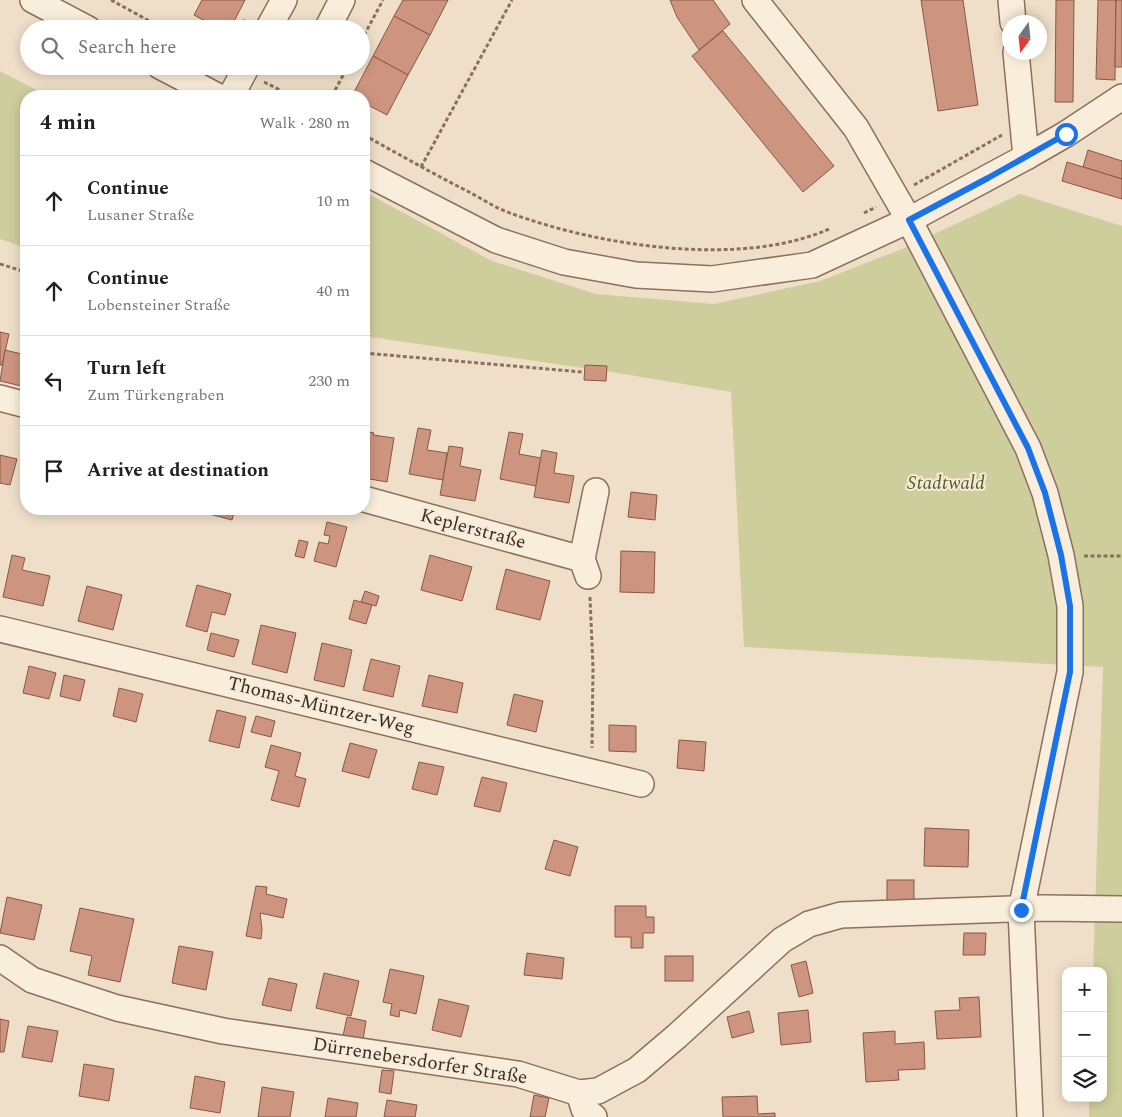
<!DOCTYPE html>
<html lang="en">
<head>
<meta charset="utf-8">
<style>
  :root { --surface:#fff; --page:#f2f2f2; --text:#202124; --muted:#757577; --line:#e0e0e0 }
  body { margin:0; font-family:Spectral,serif; background:var(--page); color:var(--text) }
  .controls { position:absolute; right:15px; bottom:15px; display:grid; overflow:hidden; border-radius:10px; box-shadow:0 2px 12px #0003 }
  .controls button { width:45px; height:45px; display:grid; place-items:center; padding:0; border:0; border-bottom:1px solid var(--line); background:var(--surface); color:var(--text); font:25px sans-serif }
  .compass { position:absolute; left:1002px; top:15px; width:45px; height:45px; border-radius:50%; background:var(--surface); box-shadow:0 2px 12px #0003; rotate:195deg }
  .stop { position:absolute; width:15px; height:15px; margin:-11px; border:4px solid #1a73e8; border-radius:50%; background:#fff }
  .stop.end { background:#1a73e8; border-color:#fff; box-shadow:0 1px 5px #0008 }
  .list { margin:0; padding:0; list-style:none }
  h2 { display:flex; justify-content:space-between; align-items:center; height:65px; margin:0; padding:0 20px; font-size:21px }
  h2 small { font-size:16px; font-weight:400; color:var(--muted) }
  .list li { display:grid; grid-template-columns:32px 1fr auto; gap:15px; align-items:center; box-sizing:border-box; height:90px; padding:0 20px; border-top:1px solid var(--line) }
  .list b { display:block; font-size:19px; white-space:nowrap }
  .list p { margin:0; font-size:16px; white-space:nowrap; color:var(--muted) }
  .list em { font-size:16px; font-style:normal; color:var(--muted) }
  .icon { flex:none; width:28px; height:28px; fill:none; stroke:currentColor; stroke-width:2; stroke-linecap:round; stroke-linejoin:round }
  .map { position:relative; flex:none; width:1122px; height:1117px; overflow:hidden }
  .search { position:absolute; background:var(--surface); box-shadow:0 2px 12px #0003; left:20px; top:20px; width:350px; height:55px; display:flex; align-items:center; gap:12px; box-sizing:border-box; padding:0 18px; border-radius:28px; color:var(--muted); font-size:19px }
  .panel { position:absolute; background:var(--surface); box-shadow:0 2px 12px #0003; left:20px; top:90px; width:350px; height:425px; border-radius:20px }
  .map>svg:first-child { display:block }
</style>
</head>
<body>
<div class="map">
<svg width="1122" height="1117" viewBox="0 0 1122 1117">
  <rect width="100%" height="100%" fill="#efdfc9"/>
  <!-- green -->
  <g fill="#cecd9c">
    <polygon points="0,71 48,96 26,96 26,248 0,239"/>
    <polygon points="367,193 492,261 596,294 714,304 820,281 902,249 1020,194 1122,226 1122,1117 1089,1117 1089,1098 1103,1098 1103,971 1093,971 1103,667 744,647 731,392 611,372 364,336 364,199"/>
  </g>
  <!-- building -->
  <g fill="#cd957f" stroke="#8b5643">
    <polygon points="202,0 245,0 230,29 220,29 194,15"/>
    <polygon points="403,0 448,0 430,35 394,16"/>
    <polygon points="670,0 713,0 730,24 699,50 677,17"/>
    <polygon points="921,0 963,0 978,105 938,111"/>
    <polygon points="1056,0 1074,0 1073,102 1055,102"/>
    <polygon points="1098,0 1116,0 1115,80 1096,79"/>
    <polygon points="1116,0 1122,0 1122,67 1115,67"/>
    <polygon points="394,16 430,35 408,75 373,56"/>
    <polygon points="723,31 834,166 803,192 692,56"/>
    <polygon points="373,56 408,75 387,115 364,103 364,96 352,96"/>
    <polygon points="1088,150 1122,161 1122,179 1083,167"/>
    <polygon points="1067,162 1122,179 1122,199 1062,181"/>
    <polygon points="0,332 9,334 2,365 0,365"/>
    <polygon points="5,350 26,355 26,387 0,381"/>
    <polygon points="585,365 607,366 606,381 584,380"/>
    <polygon points="418,428 431,430 427,450 447,453 443,480 409,474"/>
    <polygon points="364,431 374,433 373,435 394,438 387,482 364,478"/>
    <polygon points="509,432 523,434 519,454 541,458 536,486 500,479"/>
    <polygon points="449,446 463,448 460,466 481,470 475,501 440,495"/>
    <polygon points="542,450 557,453 554,473 574,476 569,503 534,497"/>
    <polygon points="0,455 17,459 10,485 0,483"/>
    <polygon points="631,492 657,495 655,520 628,517"/>
    <polygon points="203,509 235,509 232,520 202,512"/>
    <polygon points="327,522 347,527 336,567 314,561 319,542 328,544 330,536 324,535"/>
    <polygon points="299,540 308,542 304,558 295,556"/>
    <polygon points="621,551 655,552 654,593 620,592"/>
    <polygon points="12,555 25,558 22,570 50,576 43,606 3,597"/>
    <polygon points="430,555 472,567 462,601 421,590"/>
    <polygon points="506,569 550,581 540,620 496,609"/>
    <polygon points="197,585 231,594 225,615 212,612 207,632 186,626"/>
    <polygon points="87,586 122,595 113,630 78,621"/>
    <polygon points="365,591 379,596 376,606 361,602"/>
    <polygon points="354,600 372,605 366,624 349,619"/>
    <polygon points="261,625 296,633 287,673 252,664"/>
    <polygon points="211,633 239,640 234,657 207,650"/>
    <polygon points="322,643 352,650 344,687 314,680"/>
    <polygon points="371,659 400,666 393,697 363,690"/>
    <polygon points="29,666 56,673 49,699 23,693"/>
    <polygon points="64,675 85,680 80,701 60,696"/>
    <polygon points="429,675 463,683 457,713 422,706"/>
    <polygon points="119,688 143,694 136,722 113,716"/>
    <polygon points="514,694 543,701 536,732 507,725"/>
    <polygon points="217,710 246,717 239,748 209,741"/>
    <polygon points="256,716 275,721 271,737 251,732"/>
    <polygon points="609,725 636,726 636,752 609,751"/>
    <polygon points="679,740 706,742 704,771 677,768"/>
    <polygon points="350,743 377,750 369,778 342,771"/>
    <polygon points="271,745 301,753 295,776 306,779 299,807 271,800 279,771 265,767"/>
    <polygon points="419,762 444,767 437,795 412,789"/>
    <polygon points="482,777 507,783 500,812 474,806"/>
    <polygon points="925,828 969,830 968,867 924,866"/>
    <polygon points="554,840 578,847 570,876 545,869"/>
    <rect x="887" y="880" width="27" height="23"/>
    <polygon points="256,886 267,887 266,894 287,899 283,918 260,913 262,929 261,939 246,936"/>
    <polygon points="7,897 42,905 34,940 0,933"/>
    <polygon points="615,906 646,906 646,917 654,917 654,933 643,933 643,948 631,948 631,937 615,937"/>
    <polygon points="80,908 134,919 120,982 88,975 92,956 70,951"/>
    <polygon points="964,933 986,933 985,955 963,955"/>
    <polygon points="179,946 213,952 206,990 172,983"/>
    <polygon points="527,953 564,958 562,979 524,975"/>
    <rect x="665" y="956" width="28" height="25"/>
    <polygon points="806,961 813,993 799,997 791,965"/>
    <polygon points="390,969 424,976 416,1014 400,1010 399,1017 390,1015 392,1004 383,1002"/>
    <polygon points="324,973 359,981 351,1016 316,1008"/>
    <polygon points="269,978 297,984 291,1011 262,1005"/>
    <polygon points="979,997 981,1037 937,1039 935,1011 960,1010 959,998"/>
    <polygon points="439,999 469,1006 461,1037 432,1030"/>
    <polygon points="808,1010 811,1042 781,1045 778,1013"/>
    <polygon points="749,1011 754,1032 732,1038 727,1017"/>
    <polygon points="347,1017 366,1021 363,1040 343,1036"/>
    <polygon points="0,1019 9,1021 4,1052 0,1052"/>
    <polygon points="28,1026 58,1031 52,1062 22,1057"/>
    <polygon points="895,1031 895,1044 924,1042 925,1069 898,1070 899,1080 866,1082 863,1033"/>
    <polygon points="84,1064 114,1069 109,1101 79,1096"/>
    <polygon points="382,1070 394,1071 391,1094 379,1092"/>
    <polygon points="195,1076 225,1082 220,1113 190,1108"/>
    <polygon points="262,1087 294,1092 290,1117 258,1117"/>
    <polygon points="534,1095 549,1098 545,1117 530,1117"/>
    <polygon points="757,1096 758,1114 775,1113 775,1117 723,1117 722,1097"/>
    <polygon points="328,1098 358,1103 356,1117 325,1117"/>
    <polygon points="387,1100 417,1105 415,1117 384,1117"/>
  </g>
  <g fill="none" stroke-linecap="round" stroke-linejoin="round">
    <!-- minor casing -->
    <g stroke="#8c705d" stroke-width="28">
      <g id="minor">
        <polyline points="33,0 88,29"/>
        <polyline points="755,0 856,128 909,220 1028,448 1045,493 1061,555 1070,606 1070,672 1021,910 1030,1117"/>
        <polyline points="1011,0 1013,22"/>
        <polyline points="268,29 284,0"/>
        <polyline points="327,29 342,0"/>
        <polyline points="160,66 217,96"/>
        <polyline points="231,96 247,66"/>
        <polyline points="1026,157 1066,134 1122,97"/>
        <polyline points="364,172 496,240 564,262 636,275 712,279 812,265 909,220 1026,157 1016,52"/>
        <polyline points="0,398 26,405"/>
        <polyline points="364,499 582,559"/>
        <polyline points="588,576 582,559 596,491"/>
        <polyline points="0,629 641,784"/>
        <polyline points="0,958 32,980 117,1008 223,1031 518,1074 579,1093 598,1091 637,1070 677,1036 782,940 809,924 841,915 1043,908 1122,909"/>
        <polyline points="579,1093 584,1109 594,1117"/>
      </g>
    </g>
    <!-- path -->
    <g stroke="#8c705d" stroke-width="3" stroke-dasharray="4 2.5" stroke-linecap="butt">
      <polyline points="111,0 164,29"/>
      <polyline points="240,29 246,18"/>
      <polyline points="361,41 383,0"/>
      <polyline points="264,82 292,96"/>
      <polyline points="332,96 348,66"/>
      <path d="M364 135C398 154 432 173 467 191 481 198 495 208 510 213 599 246 741 268 829 229"/>
      <polyline points="421,167 512,0"/>
      <polyline points="914,185 1002,135"/>
      <polyline points="864,213 876,207"/>
      <polyline points="0,264 26,272"/>
      <polyline points="364,353 582,372"/>
      <polyline points="1084,556 1122,556"/>
      <polyline points="590,597 593,668 592,748"/>
    </g>
    <!-- minor -->
    <use href="#minor" stroke="#f9eddc" stroke-width="25"/>
  </g>
  <g fill="none" stroke-linecap="round" stroke-linejoin="round">
    <!-- route -->
    <polyline stroke="#1a73e8" stroke-width="6" points="1021,910 1070,672 1070,606 1061,555 1045,493 1028,448 909,220 988,178 1066,134"/>
  </g>
  <g text-anchor="middle" dominant-baseline="central" stroke-width="4" stroke-linejoin="round" paint-order="stroke">
    <!-- park labels -->
    <g font-size="19" font-style="italic" fill="#535927" stroke="#f6ead8">
      <text x="946" y="483">Stadtwald</text>
    </g>
    <!-- street labels -->
    <g font-size="19" fill="#3c2a21" stroke="#f6ead8">
      <text transform="translate(473 529) rotate(15)">Keplerstraße</text>
      <text transform="translate(321 706) rotate(14)">Thomas-Müntzer-Weg</text>
      <text transform="translate(420 1061) rotate(9)">Dürrenebersdorfer Straße</text>
    </g>
  </g>
</svg>
<div class="controls">
<button>+</button>
<button>−</button>
<button><svg class="icon" aria-label="layers" viewBox="0 0 24 24"><path d="M12 4l9 5-9 5-9-5zM3 14l9 5 9-5"/></svg></button>
</div>
<svg class="compass" viewBox="-18 -18 36 36"><path d="M0-13l5 13h-10z" fill="#e53935"/><path d="M0 13l5-13h-10z" fill="#757577"/></svg>
<div class="stop" style="left:1066px;top:134px"></div>
<div class="stop end" style="left:1021px;top:910px"></div>
<div class="search"><svg class="icon" aria-label="search" viewBox="0 0 24 24"><circle cx="10" cy="10" r="6"/><path d="M15 15l6 6"/></svg>Search here</div>
<section class="panel">
<h2>4 min<small>Walk · 280 m</small></h2>
<ul class="list">
<li><svg class="icon" aria-label="ahead" viewBox="0 0 24 24"><path d="M12 20V5M6 11l6-6 6 6"/></svg><div><b>Continue</b><p>Lusaner Straße</p></div><em>10 m</em></li>
<li><svg class="icon" aria-label="ahead" viewBox="0 0 24 24"><path d="M12 20V5M6 11l6-6 6 6"/></svg><div><b>Continue</b><p>Lobensteiner Straße</p></div><em>40 m</em></li>
<li><svg class="icon" aria-label="left" viewBox="0 0 24 24"><path d="M17 20v-9H6M10 6l-5 5 5 5"/></svg><div><b>Turn left</b><p>Zum Türkengraben</p></div><em>230 m</em></li>
<li><svg class="icon" aria-label="arrive" viewBox="0 0 24 24"><path d="M6 21V4h12l-3 4 3 4H6"/></svg><div><b>Arrive at destination</b></div></li>
</ul>
</section>
</div>
</body>
</html>
